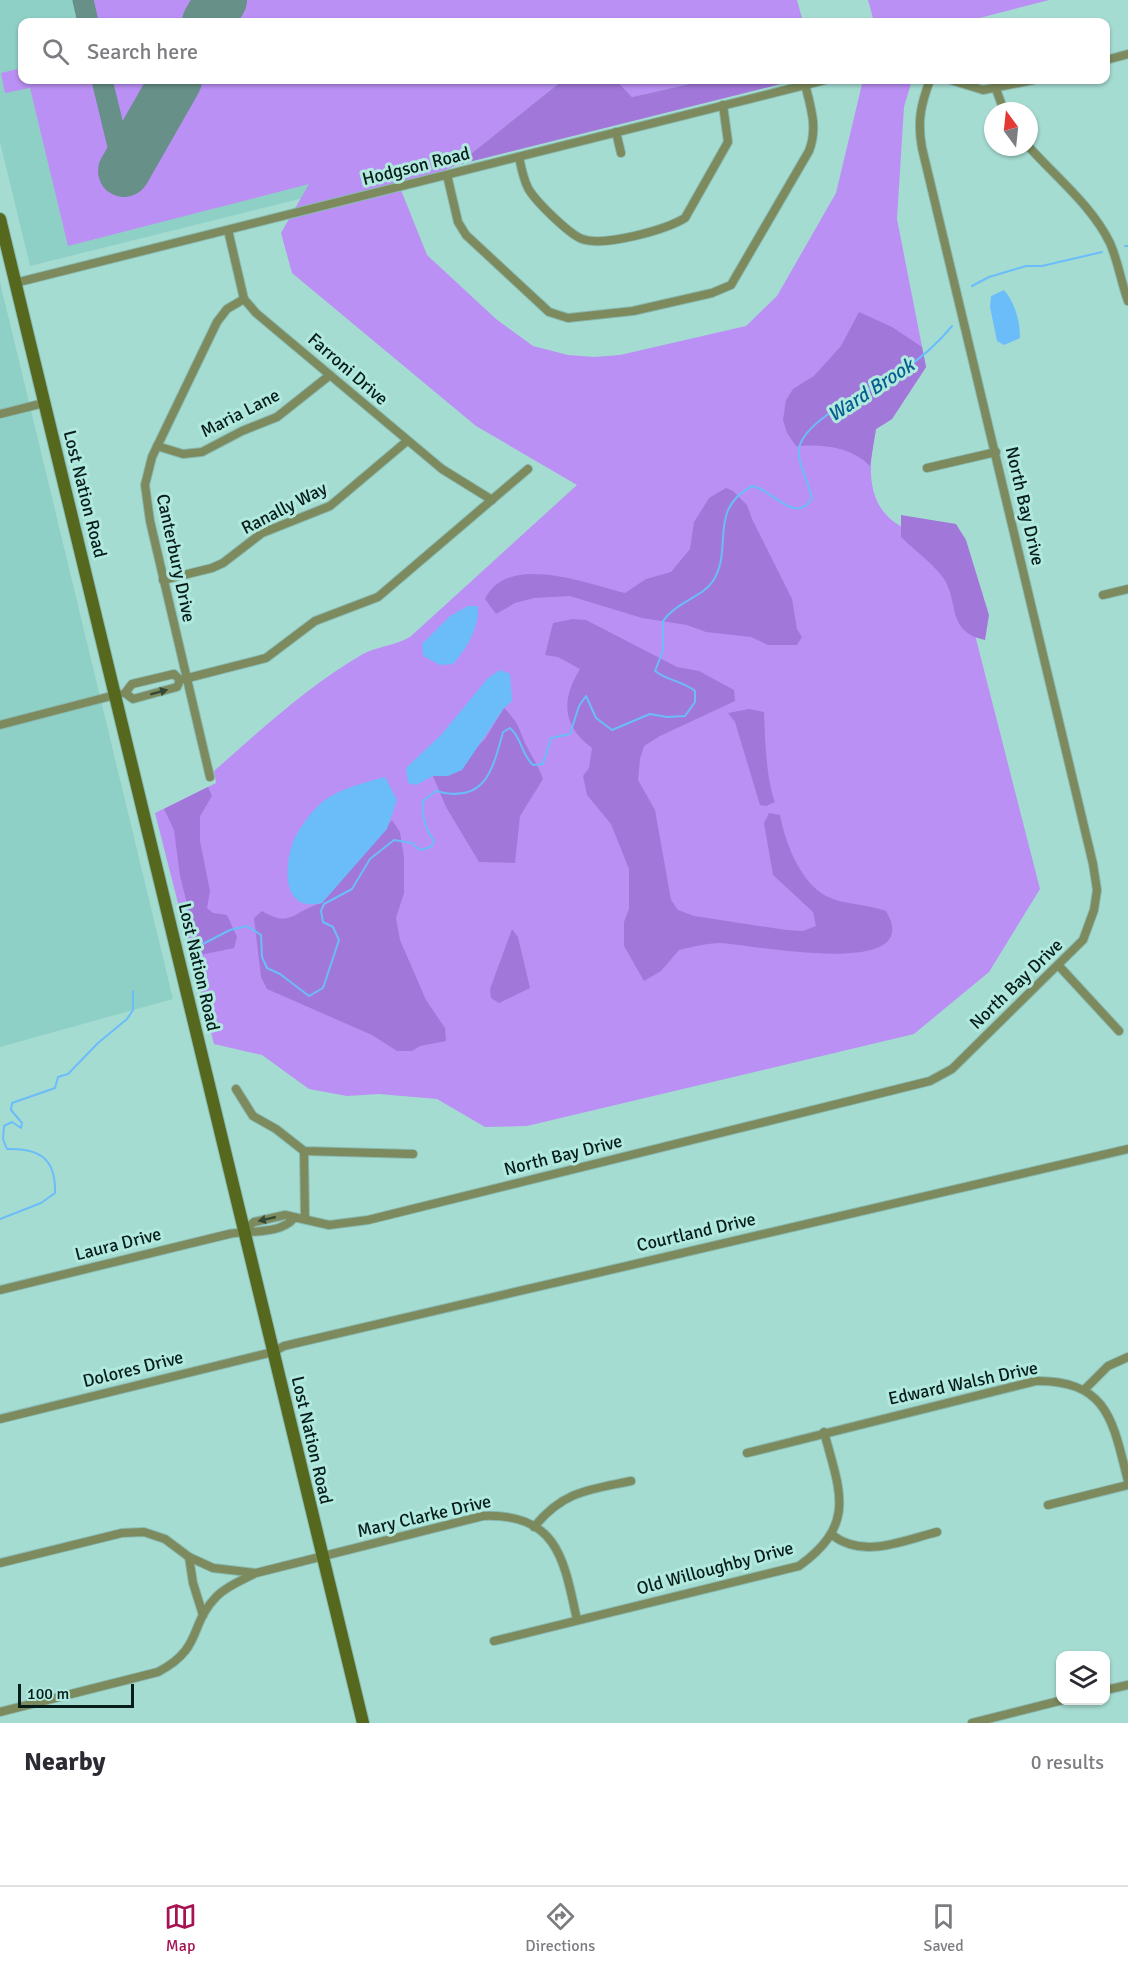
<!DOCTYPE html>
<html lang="en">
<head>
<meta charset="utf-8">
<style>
  :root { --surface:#fff; --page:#f7f7f7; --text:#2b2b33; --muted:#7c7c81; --line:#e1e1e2; --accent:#a51353 }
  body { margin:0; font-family:Signika,sans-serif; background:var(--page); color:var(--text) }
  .controls { position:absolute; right:18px; bottom:18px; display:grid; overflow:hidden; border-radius:12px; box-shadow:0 2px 4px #0004 }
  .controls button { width:54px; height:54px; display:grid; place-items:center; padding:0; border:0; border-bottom:2px solid var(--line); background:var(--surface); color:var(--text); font:30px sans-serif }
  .compass { position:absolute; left:984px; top:102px; width:54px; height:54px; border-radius:50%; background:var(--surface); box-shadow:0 2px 4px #0004; rotate:345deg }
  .scale { position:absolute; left:18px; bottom:15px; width:116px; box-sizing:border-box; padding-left:6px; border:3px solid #071d1a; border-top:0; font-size:16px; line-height:21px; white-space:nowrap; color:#071d1a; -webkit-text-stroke:4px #b1e9df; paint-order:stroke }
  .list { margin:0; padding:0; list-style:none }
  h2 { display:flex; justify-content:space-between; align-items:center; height:78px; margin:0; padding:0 24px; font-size:26px }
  h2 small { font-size:20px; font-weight:400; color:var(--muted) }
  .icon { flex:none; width:33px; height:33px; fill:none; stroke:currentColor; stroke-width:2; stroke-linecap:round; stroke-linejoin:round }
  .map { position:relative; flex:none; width:1128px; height:1723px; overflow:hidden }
  .search { position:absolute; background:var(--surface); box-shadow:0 2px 4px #0004; left:18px; right:18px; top:18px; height:66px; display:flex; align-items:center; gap:15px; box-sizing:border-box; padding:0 21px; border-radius:12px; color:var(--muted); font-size:22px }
  .sheet { height:162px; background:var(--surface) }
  nav { display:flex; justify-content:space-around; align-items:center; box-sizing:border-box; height:84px; border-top:2px solid var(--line); background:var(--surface); font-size:16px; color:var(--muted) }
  nav a { display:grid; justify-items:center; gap:3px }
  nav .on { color:var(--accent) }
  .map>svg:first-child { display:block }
</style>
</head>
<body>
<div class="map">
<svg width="1128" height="1723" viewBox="0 0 1128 1723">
  <rect width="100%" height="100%" fill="#a5dcd2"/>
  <!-- built -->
  <g fill="#8fd0c6">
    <polygon points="0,0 433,0 411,22 22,22 22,80 310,184 303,198 30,266 0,142"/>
    <polygon points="0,282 173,999 0,1047"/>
  </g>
  <!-- green -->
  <g fill="#ba90f4">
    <polygon points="92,0 199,0 191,15 211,22 97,22"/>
    <polygon points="240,0 797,0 803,22 228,22"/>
    <polygon points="868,0 1049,0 964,22 874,22"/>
    <path d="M22 68V80H563L457 165 401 190 427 255 496 319 533 346 568 355 594 357 620 355 746 326 777 296 836 193 863 80H912L904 107 897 219 926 367 892 419 876 429C867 470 865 513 911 531 923 536 938 538 951 541L1040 889 989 972 914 1034 527 1126 485 1127 437 1099 379 1094 347 1096 309 1089 262 1055 214 1044 155 813 216 783 214 771C261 730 309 685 363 654 375 647 394 646 410 637L577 485 476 426 292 273 281 233 309 184 68 246 30 88 5 93 1 73Z"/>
    <polygon points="616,80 707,80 632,97"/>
  </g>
  <!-- forest -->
  <g fill="#a277da">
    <polygon points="563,80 616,80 632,97 707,80 797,80 457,165"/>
    <path d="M859 312 892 327 922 347 926 367 892 419 876 429 870 466C851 447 824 444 796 446L787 433 783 420 786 400 793 389 814 376 841 346Z"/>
    <path d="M726 488 733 491 747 505 752 519 792 599 797 629 802 637 797 645H768L751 637 706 632 687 625 642 618 570 596 534 598 515 603 496 614 485 599C507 552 588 584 625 593L646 579 671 572 690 549 694 522 709 498Z"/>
    <path d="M901 515 956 524 966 540 989 615 985 640C944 631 961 599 941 575 930 561 914 550 901 537Z"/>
    <path d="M573 619 586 620 677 667 699 671 734 690 735 701 660 736 644 746 640 759 638 780 655 810 671 900 678 910 694 916 786 930 803 931 816 926 813 912 773 875 764 823 769 813 780 815C785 842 800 882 826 896 844 905 867 904 886 911 928 981 747 944 720 943 707 943 692 947 679 950L661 971 644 981 624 946V922L629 909V869L611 824 587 795 583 776 589 768 592 748C562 726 561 700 580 669L558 657 545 655 553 623Z"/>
    <path d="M504 708C519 723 518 727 526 745 532 757 539 767 543 779L520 816 515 863 479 862 446 807 433 776H448L485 739Z"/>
    <path d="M749 709 764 712C765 736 766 780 775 802L766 806 760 805 735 722 728 713Z"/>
    <polygon points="208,787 212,796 200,816 200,841 210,891 207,908 213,913 227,915 237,937 234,948 200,955 180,876 174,830 164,809"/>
    <path d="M392 820 400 832 404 858V893L396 918 400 940 426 1000 445 1028 446 1041 420 1046 412 1051H397L372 1035 267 989 261 977 254 918 262 911C292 929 294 910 322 903Z"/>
    <polygon points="512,929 518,937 530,988 499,1003 491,998 490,989"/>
  </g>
  <!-- water -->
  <g fill="#6bbdfa">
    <path d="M1004 290C1015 303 1020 321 1020 338L1004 345 997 341 990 307 991 296Z"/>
    <path d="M468 606H478C479 628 467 648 453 664L440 665 423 656 422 644 450 616Z"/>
    <polygon points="500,670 510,674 512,701 504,708 462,770 448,776 433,776 416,785 408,783 406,768 441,735 488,678"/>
    <path d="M385 777 397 800 387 829 322 903C282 913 284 867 293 842 297 831 309 815 317 807 333 790 363 783 385 777Z"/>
  </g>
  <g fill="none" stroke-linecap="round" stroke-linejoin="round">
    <!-- stream -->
    <g stroke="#6bbdfa" stroke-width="2">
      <polyline points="1125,246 1128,246"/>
      <polyline points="972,286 989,277 1026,266 1042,266 1102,252"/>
      <path d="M193 949 230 930 247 926 261 935 262 957 267 968 280 974 309 996 323 988 339 940 333 927 323 922 321 911 324 904 352 889 370 859 394 840 412 843 420 850 431 847 434 841C425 828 422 817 423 801L436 791C484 804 492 773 503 732L510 728C522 738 521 754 533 765L543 764 551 738 570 734 579 706 586 696 596 718 612 730 650 714 667 717 685 716 695 702V691C683 681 668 681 655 671L663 651V621C676 602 703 597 713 581 734 548 707 510 752 486 772 489 796 526 812 498 809 483 797 463 799 449 803 418 881 385 904 369 923 357 938 343 952 326"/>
      <path d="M0 1219 41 1203 55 1193C56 1158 39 1148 7 1149L3 1139 4 1126 12 1122 21 1128 22 1123 11 1110 12 1103 55 1088 58 1077 68 1074 98 1043 127 1019 133 1010V991"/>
    </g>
    <!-- taxiway -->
    <g stroke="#669088" stroke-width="21">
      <polyline points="83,0 88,22"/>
      <polyline points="102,80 124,171"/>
    </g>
    <!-- runway -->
    <g stroke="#669088" stroke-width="52">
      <polyline points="208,22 221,0"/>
      <polyline points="124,171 176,80"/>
    </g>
    <!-- street casing -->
    <g stroke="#89bab1" stroke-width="10">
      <g id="street">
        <polyline points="1106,60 1128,54"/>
        <polyline points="951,80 983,90 1033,80"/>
        <polyline points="996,89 1004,111"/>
        <polyline points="616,132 621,153"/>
        <path d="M1029 147C1056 177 1092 206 1110 243 1118 261 1121 282 1128 301"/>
        <path d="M519 157C521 167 523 178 528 188 535 201 569 234 582 239 604 247 665 230 685 218L728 142 723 105"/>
        <path d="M447 175 458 222 466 235 549 312 568 318 633 311 712 293 731 285 809 151C818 128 811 108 805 84"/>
        <polyline points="228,230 244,299 256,313 442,469 492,500"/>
        <polyline points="15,283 825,80"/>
        <polyline points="0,414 44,403"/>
        <polyline points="157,446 183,454 202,452 242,431 277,417 330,375"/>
        <polyline points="927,468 996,452"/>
        <polyline points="163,580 212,568 223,563 262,533 330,506 407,441"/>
        <polyline points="1103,595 1128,589"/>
        <polyline points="180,680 174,674 132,684 125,693 133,699 177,687 180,680 266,658 315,621 378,597 528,469"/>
        <polyline points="0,725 119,694"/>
        <polyline points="210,777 150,521 145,485 152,457 217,322 227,309 244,299"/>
        <polyline points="1059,966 1119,1031"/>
        <polyline points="236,1089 253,1116 276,1129 304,1151 413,1154"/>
        <polyline points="304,1151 305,1219"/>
        <path d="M243 1231 254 1222 285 1215 329 1225 368 1220 930 1081 952 1069 1083 940 1094 910 1097 890 1093 864 922 148C917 121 921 104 930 80"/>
        <path d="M0 1290 229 1234C249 1230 280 1235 294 1218"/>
        <polyline points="1084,1390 1108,1366 1128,1357"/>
        <polyline points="0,1419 273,1352 284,1346 1128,1149"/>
        <path d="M747 1453 1036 1381C1109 1380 1113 1423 1128 1481"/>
        <polyline points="1048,1505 1128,1485"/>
        <path d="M534 1527C563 1491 588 1490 631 1481"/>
        <path d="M832 1535C864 1559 901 1541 937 1532"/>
        <polyline points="189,1557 193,1583 203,1615"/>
        <path d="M0 1563 122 1533 144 1532 165 1539 189 1557 213 1568 256 1573 483 1516C558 1513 564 1560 577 1620"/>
        <path d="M494 1641 799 1566C857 1524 840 1492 824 1432"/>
        <polyline points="1106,1690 1128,1685"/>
        <path d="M0 1712 158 1672C204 1648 188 1625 217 1596 227 1586 242 1580 254 1574"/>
        <polyline points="972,1723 1063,1700"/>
      </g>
    </g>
    <!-- secondary casing -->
    <g stroke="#89bab1" stroke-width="14">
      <polyline id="secondary" points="0,219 363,1723"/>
    </g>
    <!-- street -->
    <use href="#street" stroke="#7c8a5d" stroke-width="8"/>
    <!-- secondary -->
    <use href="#secondary" stroke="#55681e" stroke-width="12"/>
  </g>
  <!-- one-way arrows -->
  <defs><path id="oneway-solid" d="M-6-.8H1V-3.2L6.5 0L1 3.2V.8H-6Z" transform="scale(1.5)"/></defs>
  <g fill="#364935">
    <use href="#oneway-solid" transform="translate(159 692) rotate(-15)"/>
    <use href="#oneway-solid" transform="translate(267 1219) rotate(167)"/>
  </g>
  <g text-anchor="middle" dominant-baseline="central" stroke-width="6" stroke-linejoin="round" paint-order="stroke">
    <!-- street labels -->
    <g font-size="18" fill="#071d1a" stroke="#b1e9df">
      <text transform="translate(416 166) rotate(-14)">Hodgson Road</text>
      <text transform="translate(348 369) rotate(41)">Farroni Drive</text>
      <text transform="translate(240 413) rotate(-27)">Maria Lane</text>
      <text transform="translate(85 494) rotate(76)">Lost Nation Road</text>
      <text transform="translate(1025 506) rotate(77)">North Bay Drive</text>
      <text transform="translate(284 508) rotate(-27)">Ranally Way</text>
      <text transform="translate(176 558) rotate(78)">Canterbury Drive</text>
      <text transform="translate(199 967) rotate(77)">Lost Nation Road</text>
      <text transform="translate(1016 984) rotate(-44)">North Bay Drive</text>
      <text transform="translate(563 1155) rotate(-14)">North Bay Drive</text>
      <text transform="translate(696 1232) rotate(-13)">Courtland Drive</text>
      <text transform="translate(118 1244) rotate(-14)">Laura Drive</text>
      <text transform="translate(133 1369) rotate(-14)">Dolores Drive</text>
      <text transform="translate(963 1383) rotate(-12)">Edward Walsh Drive</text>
      <text transform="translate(312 1440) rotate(77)">Lost Nation Road</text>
      <text transform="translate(424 1516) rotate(-13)">Mary Clarke Drive</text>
      <text transform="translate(715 1568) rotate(-15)">Old Willoughby Drive</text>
    </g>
    <!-- water labels -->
    <g font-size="20" font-style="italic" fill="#075d8e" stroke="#b1e9df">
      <text transform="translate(871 390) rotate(-33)">Ward Brook</text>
    </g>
  </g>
</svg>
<div class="controls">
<button><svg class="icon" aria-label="layers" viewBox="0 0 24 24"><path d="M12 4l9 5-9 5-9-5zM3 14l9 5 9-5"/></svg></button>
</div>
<svg class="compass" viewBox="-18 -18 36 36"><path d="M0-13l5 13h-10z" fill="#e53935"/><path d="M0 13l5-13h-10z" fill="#7c7c81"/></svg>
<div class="scale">100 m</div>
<div class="search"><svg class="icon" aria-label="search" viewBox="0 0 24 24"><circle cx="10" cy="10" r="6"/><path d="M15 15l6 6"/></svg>Search here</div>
</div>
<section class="sheet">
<h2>Nearby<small>0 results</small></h2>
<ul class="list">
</ul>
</section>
<nav>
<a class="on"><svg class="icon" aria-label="map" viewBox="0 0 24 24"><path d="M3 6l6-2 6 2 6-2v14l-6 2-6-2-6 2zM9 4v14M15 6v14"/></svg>Map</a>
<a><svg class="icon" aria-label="directions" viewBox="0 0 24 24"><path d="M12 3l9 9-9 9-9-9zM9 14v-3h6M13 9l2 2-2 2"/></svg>Directions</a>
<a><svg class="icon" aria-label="saved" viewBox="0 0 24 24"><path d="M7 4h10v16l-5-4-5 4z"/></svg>Saved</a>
</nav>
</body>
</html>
